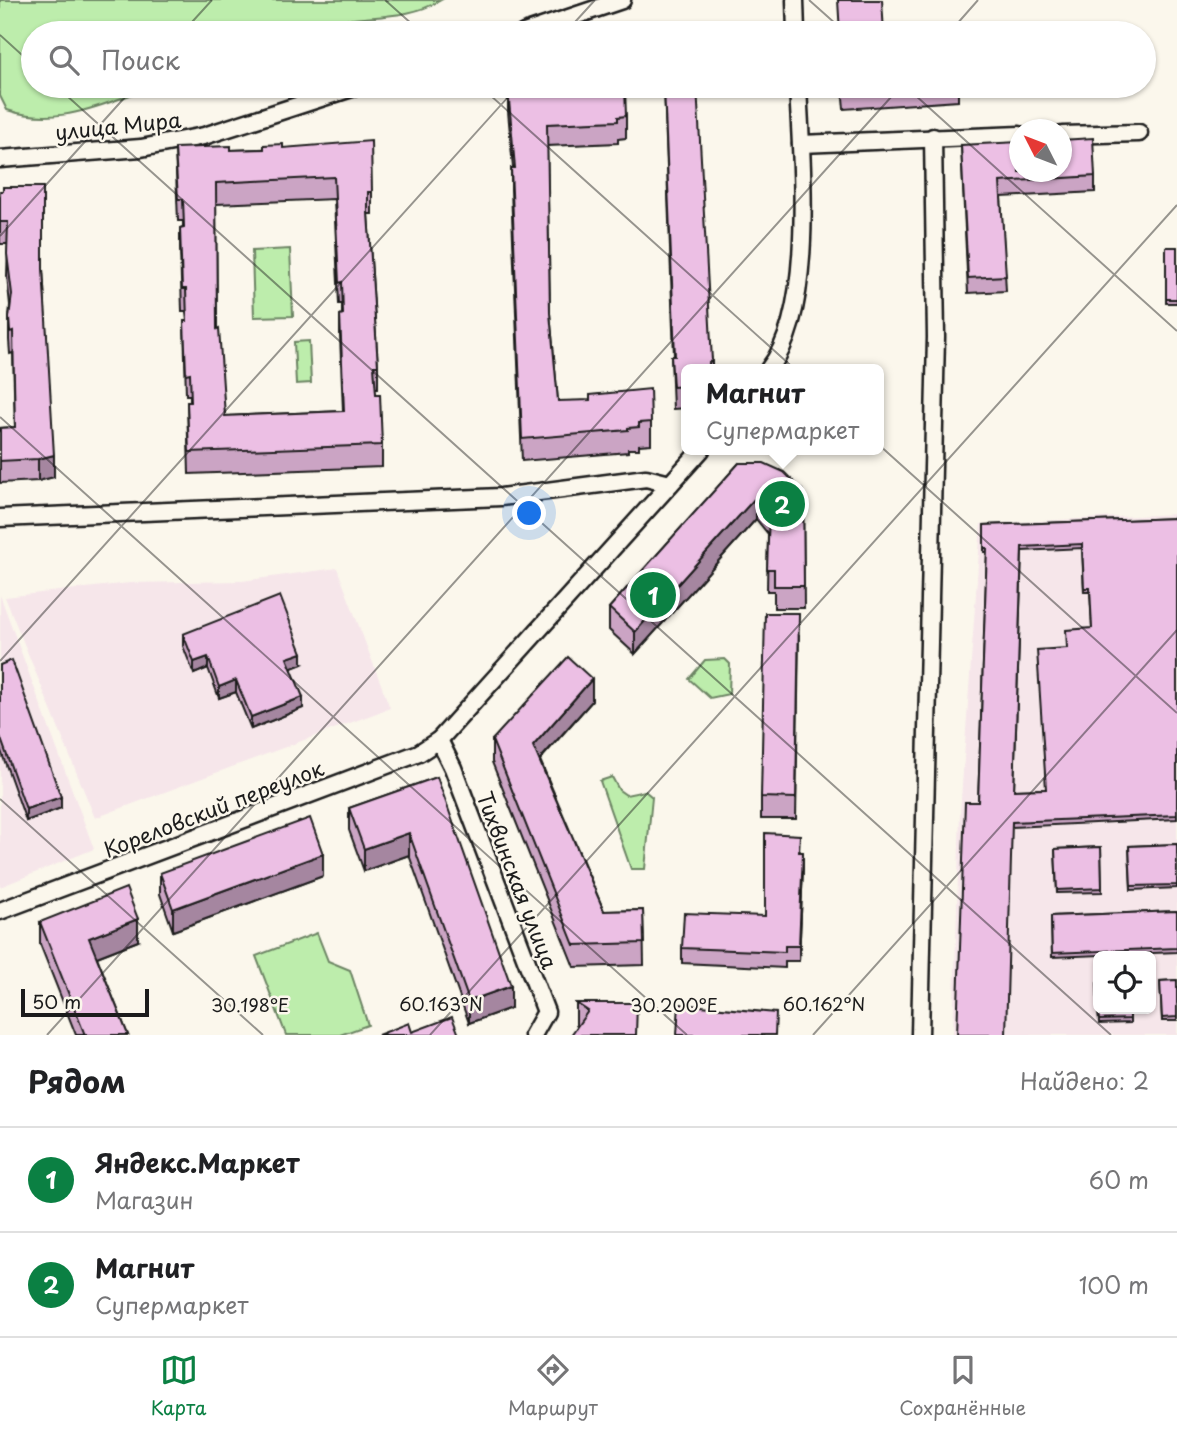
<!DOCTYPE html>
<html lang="ru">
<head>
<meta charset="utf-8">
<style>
  :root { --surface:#fff; --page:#f2f2f2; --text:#202124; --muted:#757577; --line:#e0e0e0; --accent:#0b8043 }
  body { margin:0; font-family:"Playpen Sans",sans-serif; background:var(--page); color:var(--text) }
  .controls { position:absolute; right:21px; bottom:21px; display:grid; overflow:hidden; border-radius:10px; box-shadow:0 2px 5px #0004 }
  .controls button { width:63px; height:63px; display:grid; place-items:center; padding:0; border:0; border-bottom:2px solid var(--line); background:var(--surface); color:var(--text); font:35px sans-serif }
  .compass { position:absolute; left:1009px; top:119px; width:63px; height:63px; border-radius:50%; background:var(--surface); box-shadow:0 2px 5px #0004; rotate:312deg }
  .scale { position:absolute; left:21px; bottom:18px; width:128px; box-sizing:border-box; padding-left:7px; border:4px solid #1c1c1c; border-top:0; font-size:19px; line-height:24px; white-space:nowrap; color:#1c1c1c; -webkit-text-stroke:5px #fbf7ec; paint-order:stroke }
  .you { position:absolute; left:530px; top:514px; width:24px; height:24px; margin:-18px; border:5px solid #fff; border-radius:50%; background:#1a73e8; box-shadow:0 0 0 10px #1a73e833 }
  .badge { display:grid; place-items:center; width:46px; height:46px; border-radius:50%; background:var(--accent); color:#fff; font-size:23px; font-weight:700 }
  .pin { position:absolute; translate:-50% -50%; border:4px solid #fff; box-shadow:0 2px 7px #0006 }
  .popup { position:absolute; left:681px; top:364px; width:203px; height:91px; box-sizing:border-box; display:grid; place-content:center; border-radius:10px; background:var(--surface); filter:drop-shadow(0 2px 5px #0005); font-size:23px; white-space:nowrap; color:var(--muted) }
  .popup b { font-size:26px; color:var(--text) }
  .popup::after { content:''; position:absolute; left:50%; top:100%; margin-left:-14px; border:14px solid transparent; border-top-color:var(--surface) }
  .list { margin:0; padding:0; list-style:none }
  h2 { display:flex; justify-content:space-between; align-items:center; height:91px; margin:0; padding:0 28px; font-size:30px }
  h2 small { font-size:23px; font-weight:400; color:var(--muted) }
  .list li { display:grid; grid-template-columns:46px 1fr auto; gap:21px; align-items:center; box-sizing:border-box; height:105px; padding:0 28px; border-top:2px solid var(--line) }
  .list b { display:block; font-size:26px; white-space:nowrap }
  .list p { margin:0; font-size:23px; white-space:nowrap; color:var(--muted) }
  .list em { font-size:23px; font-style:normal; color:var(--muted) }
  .icon { flex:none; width:38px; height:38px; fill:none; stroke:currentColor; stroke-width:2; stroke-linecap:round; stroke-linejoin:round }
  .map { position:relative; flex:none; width:1177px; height:1035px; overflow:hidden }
  .search { position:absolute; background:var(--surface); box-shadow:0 2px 5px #0004; left:21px; right:21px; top:21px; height:77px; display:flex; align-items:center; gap:18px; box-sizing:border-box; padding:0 24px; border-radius:38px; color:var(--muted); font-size:26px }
  .sheet { height:301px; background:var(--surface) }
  nav { display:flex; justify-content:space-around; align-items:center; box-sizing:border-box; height:98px; border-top:2px solid var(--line); background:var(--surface); font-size:19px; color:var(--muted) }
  nav a { display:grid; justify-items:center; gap:4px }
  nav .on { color:var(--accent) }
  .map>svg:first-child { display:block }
</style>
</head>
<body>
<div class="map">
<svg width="1177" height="1035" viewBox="0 0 1177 1035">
  <rect width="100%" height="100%" fill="#fbf7ec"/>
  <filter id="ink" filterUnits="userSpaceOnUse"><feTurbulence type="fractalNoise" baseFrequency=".0143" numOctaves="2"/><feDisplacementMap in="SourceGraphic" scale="14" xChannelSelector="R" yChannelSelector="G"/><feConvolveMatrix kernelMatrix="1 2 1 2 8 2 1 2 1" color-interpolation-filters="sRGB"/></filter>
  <g filter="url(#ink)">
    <!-- built -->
    <g fill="#f6e6ea" fill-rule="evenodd">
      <path d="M1177 514V1035H953L960 813 981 524ZM1098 956H1151V1009H1098Z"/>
      <polygon points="337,568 390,708 95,818 5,597 130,583 242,581"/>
      <polygon points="0,595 94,849 0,887"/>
    </g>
    <!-- green -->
    <g fill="#bdedac" stroke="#6c8464" stroke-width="2">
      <path d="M0 0H441C399 26 344 9 301 33H33V86H207C178 102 179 88 150 89 140 90 129 96 119 99 81 113 47 123 7 110L0 96Z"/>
      <polygon points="290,249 293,316 254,317 252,251"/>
      <polygon points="309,341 311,383 296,384 294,342"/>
      <polygon points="725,659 730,664 729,694 710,698 689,679 705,660"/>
      <polygon points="612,777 619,790 626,795 645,791 652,797 645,869 631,869 600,781"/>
      <polygon points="317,933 328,961 350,970 368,1025 340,1035 286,1035 256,956"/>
    </g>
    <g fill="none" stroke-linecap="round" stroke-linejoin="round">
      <!-- minor casing -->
      <g stroke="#1c1c1c" stroke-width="21">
        <g id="minor">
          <polyline points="795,0 796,33"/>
          <polyline points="524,33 622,0"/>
          <polyline points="1062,135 1139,133"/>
          <polyline points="801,144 1020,135"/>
          <polyline points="0,159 141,148 204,136 358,86"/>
          <path d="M769 369C816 310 801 159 798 86"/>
          <polyline points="0,518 501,497 646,478 670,484"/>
          <polyline points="439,740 453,768 546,1012 533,1035"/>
          <polyline points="0,911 419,753 439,740 701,450"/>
          <polyline points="920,1035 936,337 933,137"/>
        </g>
      </g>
      <!-- minor -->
      <use href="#minor" stroke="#fbf7ec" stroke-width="16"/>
    </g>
    <!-- wall -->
    <g fill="#cba4c4" stroke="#1c1c1c" stroke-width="2" fill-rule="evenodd">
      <polygon points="664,86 712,361 712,369 686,369 686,408 673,409 671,356 674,356"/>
      <polygon points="842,86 958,86 958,101 844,109"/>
      <polygon points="617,88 626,116 626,138 618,139 618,143 547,146 550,313 558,401 651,422 651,444 639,445 639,449 628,449 628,452 522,461 511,190 511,168 513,168 508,111 508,89"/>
      <polygon points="961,145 1095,176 1095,192 1001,197 1006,291 968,293"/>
      <path d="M175 148 231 150 283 148 372 192V214H368L378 366V388H375L382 445V467L189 474 187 402H190V395H186L184 321H187L186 311H182L180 249V228L183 227V221H178ZM334 199 339 304H342V314L340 315V336L343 411 225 416 217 329 216 204Z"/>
      <polygon points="0,191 43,269 54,477 38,481 0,483 0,428 15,427 13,353 10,354 9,340 9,318 10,305 7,276 8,244 0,244"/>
      <rect x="1166" y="247" width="11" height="56"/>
      <polygon points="739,463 803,491 804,608 774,608 774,591 767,591 768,534 756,519 635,654 609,630 609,608"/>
      <path d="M1177 518V819L1012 827 978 802 987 552H984V525ZM1082 548 1084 592H1090L1092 628 1067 648 1046 789 1014 790 1022 551Z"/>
      <polygon points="183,634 302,664 291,668 303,708 251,729 236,692 219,698 208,668 194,674 183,646"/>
      <polygon points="799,635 796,819 761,819 761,797"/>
      <polygon points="0,665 61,808 26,821 0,748"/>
      <polygon points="592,701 540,760 604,911 643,910 644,965 574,967 492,762 492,740"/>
      <polygon points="437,777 511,1008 469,1023 409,855 364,871 349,830 349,808"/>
      <polygon points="1177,844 1177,888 1131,890 1129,846"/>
      <polygon points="1101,847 1102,892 1057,893 1055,849"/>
      <polygon points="800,852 803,867 799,961 785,961 785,968 682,963 682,948 765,916"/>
      <polygon points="160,873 323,876 173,931 160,894"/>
      <polygon points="1177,911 1177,952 1052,957 1051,916"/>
      <polygon points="40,922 138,941 97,957 128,1035 76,1035 40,944"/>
      <polygon points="1177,980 1177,1021 1162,1021 1160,981"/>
      <polygon points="1097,984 1130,1009 1130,1023 1099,1024"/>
      <polygon points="576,1003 637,1003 578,1026 576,1025"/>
    </g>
    <!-- shaded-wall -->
    <g fill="#a586a0" stroke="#1c1c1c" stroke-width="2">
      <polygon points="54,455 54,477 38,481 38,459"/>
      <polygon points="756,497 756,519 635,654 635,632"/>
      <polygon points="302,653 302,664 287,670 287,658"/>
      <polygon points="208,657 208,668 194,674 194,662"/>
      <polygon points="592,679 592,701 533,767 533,746"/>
      <polygon points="236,680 236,692 219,698 219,687"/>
      <polygon points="303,697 303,708 251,729 251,717"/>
      <polygon points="61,797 61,808 26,821 26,809"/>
      <polygon points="409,833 409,855 364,871 364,849"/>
      <polygon points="803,852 803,867 799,961 799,946"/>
      <polygon points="323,854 323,876 173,931 173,909"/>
      <polygon points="138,919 138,941 89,960 89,938"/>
      <polygon points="511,986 511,1008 469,1023 469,1001"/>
    </g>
    <!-- building -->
    <g fill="#ecbfe4" stroke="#1c1c1c" stroke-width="2" fill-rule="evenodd">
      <polygon points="838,0 882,0 884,33 840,33"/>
      <polygon points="586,86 617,86 617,88 625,88 626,116 618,117 618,121 547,124 550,313 558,401 590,400 590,395 650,389 651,422 639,423 639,427 628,428 628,430 522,439 511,168 515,168 508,89"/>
      <polygon points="664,86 697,86 712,361 709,362 709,369 686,369 686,386 673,387 671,356 675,356"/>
      <polygon points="843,86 958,86 844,93"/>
      <polygon points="1093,138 1095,176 1000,182 1006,276 968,278 961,145 1019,142 1019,172 1061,172 1061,140"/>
      <path d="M371 141 372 192H368V213L378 366H374L376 394H380L382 445 189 452 187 402H191L190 373 186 374 184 321H187L186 289H182L180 228 184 227 183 199H178L175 148 231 146V150L264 149V145L283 144V148ZM334 177 339 283 342 282 343 314 340 315 344 411 225 416 219 328 217 329 216 183Z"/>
      <polygon points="3,187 43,187 43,269 54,455 38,459 0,461 0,428 15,427 13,331 10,332 9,318 12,294 7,254 8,222 0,222 0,191 3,191"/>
      <rect x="1166" y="247" width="11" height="52"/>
      <polygon points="739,463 764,463 784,472 803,491 804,586 774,586 774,569 767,569 769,513 756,497 635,632 609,608"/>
      <path d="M1177 518V815L1012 822 1006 1035H957L965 802H978L987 548H984V525ZM1082 544 1084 588H1090L1092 628 1066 630 1067 648 1037 650 1046 789 1014 790 1022 547Z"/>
      <polygon points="280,596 302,653 287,658 303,697 251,717 236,680 219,687 208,657 194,662 183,634"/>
      <polygon points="765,613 799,613 796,798 761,797"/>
      <polygon points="568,657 592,679 533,746 604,911 643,910 644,943 574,945 492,740"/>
      <polygon points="12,660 61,797 26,809 0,736 0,665"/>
      <polygon points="437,777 511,986 469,1001 409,833 364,849 349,808"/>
      <polygon points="310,818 323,854 173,909 160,873"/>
      <polygon points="765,833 800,835 799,852 803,852 799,946 785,946 785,952 682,948 684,913 765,916"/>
      <polygon points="1177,844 1177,885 1131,886 1129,846"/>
      <polygon points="1101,847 1102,888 1057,890 1055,849"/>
      <polygon points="126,888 138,919 89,938 128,1035 85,1035 40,922"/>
      <polygon points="1177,911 1177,948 1052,953 1051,916"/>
      <polygon points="1177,980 1177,1017 1162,1018 1160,981"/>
      <polygon points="576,1003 637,1003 636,1035 571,1035 588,1011"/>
      <polygon points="679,1004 776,1013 775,1035 677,1035"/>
      <polygon points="1098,1009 1130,1009 1130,1019 1099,1020"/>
      <polygon points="452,1017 459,1035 378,1035 409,1023 412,1032"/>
    </g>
  </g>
  <!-- ticks -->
  <path fill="none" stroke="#1c1c1c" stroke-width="2" stroke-opacity="0.45" d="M385 0 422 33M809 0 846 33M182 33 212 0M565 33 595 0M949 33 978 0M0 35 33 65M56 86 1111 1035M480 86 1177 713M905 86 1177 331M0 236 135 86M0 417 687 1035M0 661 518 86M0 799 263 1035M47 1035 901 86M430 1035 1177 205M813 1035 1177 630"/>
  <g text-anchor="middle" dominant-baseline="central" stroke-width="5" stroke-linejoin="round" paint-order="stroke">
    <!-- street labels -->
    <g font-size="21" fill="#1c1c1c" stroke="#fbf7ec">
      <text transform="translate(118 125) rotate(-6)">улица Мира</text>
      <text transform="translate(213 808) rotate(-21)">Кореловский переулок</text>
      <text transform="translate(518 880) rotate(69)">Тихвинская улица</text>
    </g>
  </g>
  <g font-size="18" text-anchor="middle" fill="#1c1c1c" stroke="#fbf7ec" stroke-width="5" stroke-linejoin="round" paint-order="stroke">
    <text x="441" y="1011">60.163°N</text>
    <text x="824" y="1011">60.162°N</text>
    <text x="250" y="1012">30.198°E</text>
    <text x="674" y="1012">30.200°E</text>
  </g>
</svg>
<div class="controls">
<button><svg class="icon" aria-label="locate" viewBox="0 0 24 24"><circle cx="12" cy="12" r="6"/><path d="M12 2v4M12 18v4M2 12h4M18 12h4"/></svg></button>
</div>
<svg class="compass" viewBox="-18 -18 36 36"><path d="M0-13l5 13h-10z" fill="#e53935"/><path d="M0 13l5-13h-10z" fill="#757577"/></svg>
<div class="scale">50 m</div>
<div class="you"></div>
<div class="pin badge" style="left:653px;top:595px">1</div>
<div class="pin badge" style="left:782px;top:504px">2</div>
<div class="popup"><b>Магнит</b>Супермаркет</div>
<div class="search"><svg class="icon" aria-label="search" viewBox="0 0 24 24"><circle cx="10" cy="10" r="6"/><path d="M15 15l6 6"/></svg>Поиск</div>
</div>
<section class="sheet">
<h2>Рядом<small>Найдено: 2</small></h2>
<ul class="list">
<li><span class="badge">1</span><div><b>Яндекс.Маркет</b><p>Магазин</p></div><em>60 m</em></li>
<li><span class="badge">2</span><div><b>Магнит</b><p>Супермаркет</p></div><em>100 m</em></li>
</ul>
</section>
<nav>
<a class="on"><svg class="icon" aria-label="map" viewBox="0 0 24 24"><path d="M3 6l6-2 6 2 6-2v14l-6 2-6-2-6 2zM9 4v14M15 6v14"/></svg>Карта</a>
<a><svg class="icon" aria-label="directions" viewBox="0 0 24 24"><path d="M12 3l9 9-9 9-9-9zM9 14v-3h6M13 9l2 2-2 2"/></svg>Маршрут</a>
<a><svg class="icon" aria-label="saved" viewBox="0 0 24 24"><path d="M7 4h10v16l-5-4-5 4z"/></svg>Сохранённые</a>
</nav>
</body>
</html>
